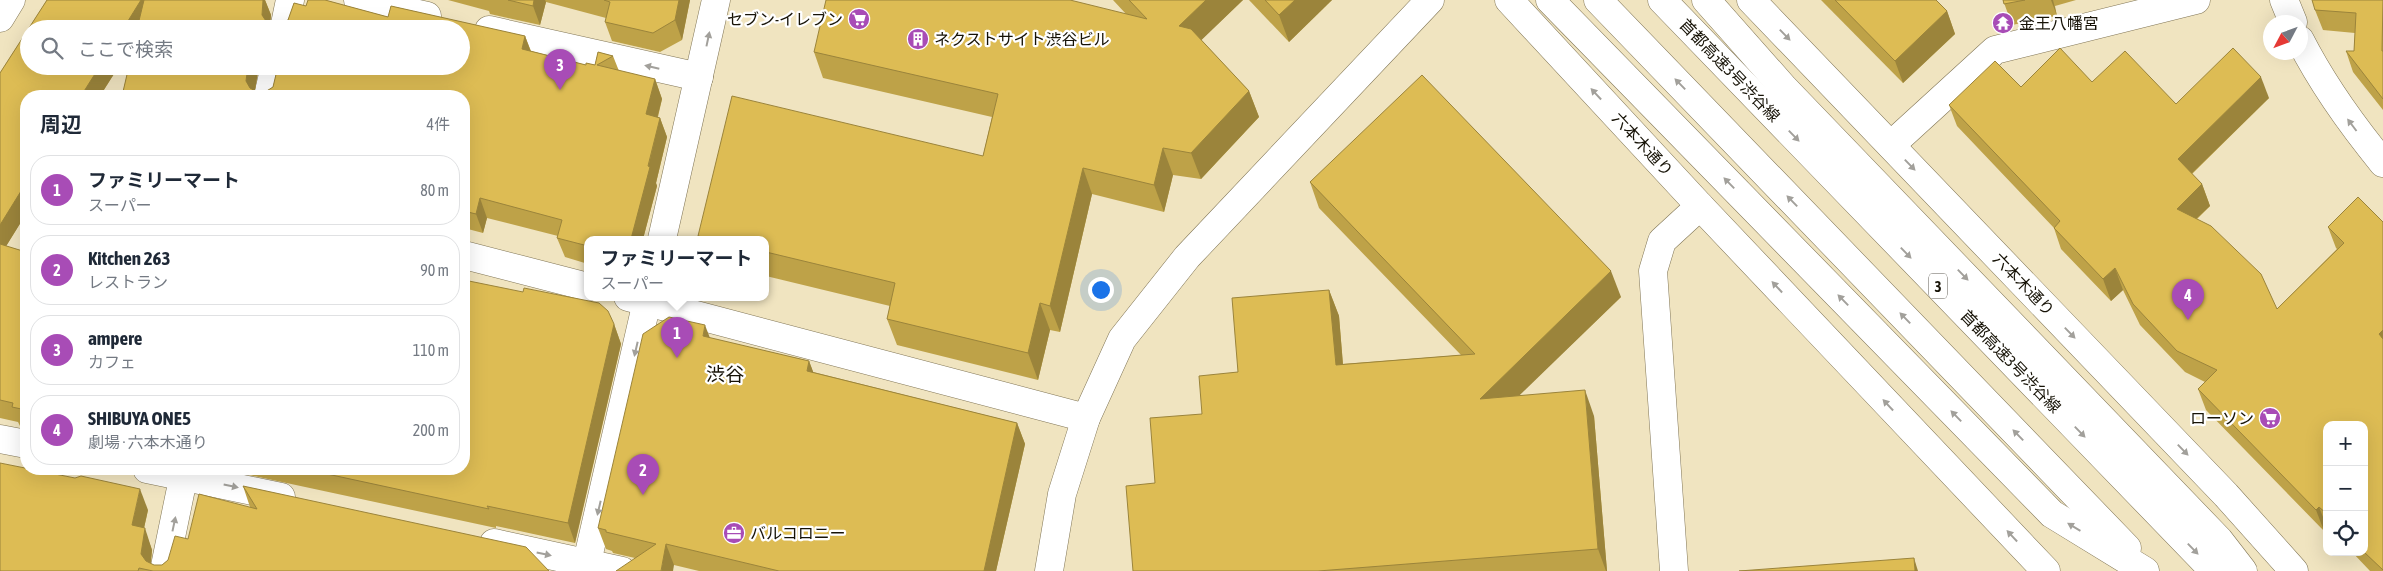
<!DOCTYPE html>
<html lang="ja">
<head>
<meta charset="utf-8">
<style>
  :root { --surface:#fff; --page:#f6f6f7; --text:#1f2937; --muted:#747a83; --line:#e0e1e3; --accent:#a84cb6 }
  body { margin:0; font-family:"Asap Condensed","Noto Sans JP",sans-serif; background:var(--page); color:var(--text) }
  .controls { position:absolute; right:15px; bottom:15px; display:grid; overflow:hidden; border-radius:10px; box-shadow:0 5px 20px #0002 }
  .controls button { width:45px; height:45px; display:grid; place-items:center; padding:0; border:0; border-bottom:1px solid var(--line); background:var(--surface); color:var(--text); font:25px sans-serif }
  .compass { position:absolute; left:2263px; top:15px; width:45px; height:45px; border-radius:50%; background:var(--surface); box-shadow:0 5px 20px #0002; rotate:229deg }
  .you { position:absolute; left:1100px; top:289px; width:18px; height:18px; margin:-12px; border:4px solid #fff; border-radius:50%; background:#1a73e8; box-shadow:0 0 0 8px #1a73e833 }
  .badge { display:grid; place-items:center; width:32px; height:32px; border-radius:50%; background:var(--accent); color:#fff; font-size:16px; font-weight:700 }
  .pin { position:absolute; translate:-50% -41px; filter:drop-shadow(0 1px 2px #0008) }
  .pin::after { content:''; position:absolute; top:26px; width:18px; height:15px; background:inherit; clip-path:polygon(0 0,100% 0,50% 100%) }
  .popup { position:absolute; left:584px; top:236px; width:185px; height:65px; box-sizing:border-box; display:grid; place-content:center; border-radius:10px; background:var(--surface); filter:drop-shadow(0 1px 4px #0005); font-size:16px; white-space:nowrap; color:var(--muted) }
  .popup b { font-size:19px; color:var(--text) }
  .popup::after { content:''; position:absolute; left:50%; top:100%; margin-left:-10px; border:10px solid transparent; border-top-color:var(--surface) }
  .list { margin:0; padding:0; list-style:none }
  h2 { display:flex; justify-content:space-between; align-items:center; height:65px; margin:0; padding:0 20px; font-size:21px }
  h2 small { font-size:16px; font-weight:400; color:var(--muted) }
  .list li { display:grid; grid-template-columns:32px 1fr auto; gap:15px; align-items:center; box-sizing:border-box; height:70px; margin:0 10px 10px; padding:0 10px; border:1px solid var(--line); border-radius:20px }
  .list b { display:block; font-size:19px; white-space:nowrap }
  .list p { margin:0; font-size:16px; white-space:nowrap; color:var(--muted) }
  .list em { font-size:16px; font-style:normal; color:var(--muted) }
  .icon { flex:none; width:28px; height:28px; fill:none; stroke:currentColor; stroke-width:2; stroke-linecap:round; stroke-linejoin:round }
  .map { position:relative; flex:none; width:2383px; height:571px; overflow:hidden }
  .search { position:absolute; background:var(--surface); box-shadow:0 5px 20px #0002; left:20px; top:20px; width:450px; height:55px; display:flex; align-items:center; gap:12px; box-sizing:border-box; padding:0 18px; border-radius:28px; color:var(--muted); font-size:19px }
  .panel { position:absolute; background:var(--surface); box-shadow:0 5px 20px #0002; left:20px; top:90px; width:450px; height:385px; border-radius:20px }
  .map>svg:first-child { display:block }
</style>
</head>
<body>
<div class="map">
<svg width="2383" height="571" viewBox="0 0 2383 571">
  <rect width="100%" height="100%" fill="#f0e4c0"/>
  <g fill="none" stroke-linecap="round" stroke-linejoin="round">
    <!-- minor casing -->
    <g stroke="#807555" stroke-width="29">
      <g id="minor">
        <polyline points="358,0 427,16"/>
        <polyline points="2284,0 2293,22"/>
        <polyline points="284,29 290,0"/>
        <polyline points="489,30 699,77"/>
        <path d="M2300 40C2323 85 2351 124 2383 163"/>
        <polyline points="268,96 275,66"/>
        <polyline points="1891,145 1995,50 2196,0"/>
        <polyline points="662,239 716,0"/>
        <polyline points="464,255 588,287"/>
        <polyline points="628,297 1086,418"/>
        <polyline points="0,439 26,444"/>
        <polyline points="147,469 281,497"/>
        <polyline points="494,543 622,571"/>
        <polyline points="164,571 185,469"/>
        <polyline points="585,571 648,297"/>
        <polyline points="1674,571 1653,271 1662,241 1700,206"/>
      </g>
    </g>
    <!-- tertiary casing -->
    <g stroke="#807555" stroke-width="29">
      <g id="tertiary">
        <polyline points="0,18 11,0"/>
        <polyline points="1049,571 1062,494 1086,418 1122,339 1187,257 1430,0"/>
      </g>
    </g>
    <!-- secondary casing -->
    <g stroke="#807555" stroke-width="29">
      <g id="secondary">
        <polyline points="1509,0 1700,206 2046,571"/>
        <polyline points="1751,0 2226,495 2294,571"/>
      </g>
    </g>
    <!-- motorway casing -->
    <g stroke="#807555" stroke-width="29">
      <g id="motorway">
        <polyline points="1550,0 2052,514 2145,571"/>
        <polyline points="1598,0 2127,548"/>
        <polyline points="1662,0 2214,571"/>
        <polyline points="1706,0 1784,88 2219,540 2243,571"/>
      </g>
    </g>
    <!-- minor -->
    <use href="#minor" stroke="#fff" stroke-width="28"/>
    <!-- tertiary -->
    <use href="#tertiary" stroke="#fff" stroke-width="28"/>
    <!-- secondary -->
    <use href="#secondary" stroke="#fff" stroke-width="28"/>
    <!-- motorway -->
    <use href="#motorway" stroke="#fff" stroke-width="28"/>
  </g>
  <!-- wall -->
  <g fill="#bea248">
    <polygon points="47,0 265,0 271,15 270,23 273,25 281,24 288,20 294,3 306,6 308,0 325,0 388,17 391,6 525,36 531,51 586,65 586,63 595,65 598,52 613,56 619,71 655,79 662,99 658,117 660,118 667,137 656,183 657,186 643,239 588,239 588,264 565,257 557,238 558,236 487,218 483,233 464,228 464,96 122,96 129,66 259,66 255,90 257,92 265,92 273,87 278,66 461,66 461,29 29,29 29,66 119,66 100,96 26,96 26,214 6,246 26,252 26,428 20,426 18,422 0,418 0,73"/>
    <polygon points="448,0 690,0 682,40 660,52 612,41 605,22 606,18 546,2 540,25 490,14 489,11"/>
    <polygon points="1113,0 1243,0 1201,40 1249,91 1259,117 1201,179 1173,175 1164,212 1092,194 1060,332 1050,330 1038,380 897,345 887,319 890,306 766,276 766,239 700,239 698,236 983,156 992,117 823,78 814,52 1126,14"/>
    <polygon points="1249,0 1332,0 1289,42"/>
    <polygon points="1821,0 1936,0 1947,11 1955,34 1903,83"/>
    <polygon points="2003,0 2076,0 2055,6 2057,16 2012,25"/>
    <polygon points="2383,0 2383,110 2353,72 2346,51 2354,51 2355,33 2323,30 2315,10"/>
    <polygon points="2092,82 2176,104 2269,98 2192,174 2202,184 2210,206 2197,219 2277,309 2337,249 2336,248 2328,227 2383,222 2383,571 2370,571 2352,552 2364,552 2364,425 2327,425 2327,528 2324,531 2206,410 2198,389 2205,382 2185,372 2140,325 2123,290 2111,301 2061,249 2054,228 1957,126 1949,105 2021,87"/>
    <polygon points="1310,182 1621,297 1519,395 1594,416 1607,571 1133,571 1155,483 1202,414 1238,372 1329,290 1339,316 1343,364 1461,355 1319,208"/>
    <polygon points="614,324 621,344 575,543 496,526 496,528 226,470 225,469 464,469"/>
    <polygon points="710,338 809,361 813,372 1017,423 1025,444 996,571 699,571 674,565 635,558 613,553 612,551 606,549 598,528"/>
    <polygon points="243,486 549,571 0,571 148,510 144,528 152,550 151,564 154,565 162,565 168,560 188,539 250,507"/>
  </g>
  <!-- shaded-wall -->
  <g fill="#9b843b">
    <polygon points="141,0 147,0 143,29 123,29"/>
    <polygon points="263,0 265,0 271,15 270,29 262,15"/>
    <polygon points="534,0 545,0 546,2 540,25 533,6"/>
    <polygon points="679,0 690,0 682,40 675,20"/>
    <polygon points="1206,0 1243,0 1188,53 1179,26"/>
    <polygon points="1295,0 1332,0 1289,42 1279,15"/>
    <polygon points="2051,0 2053,0 2057,16"/>
    <polygon points="1947,11 1955,34 1903,83 1895,61"/>
    <polygon points="525,36 532,55 522,49"/>
    <polygon points="100,66 119,66 100,96 81,96"/>
    <polygon points="248,66 259,66 254,96 246,81"/>
    <polygon points="2261,77 2269,98 2185,180 2178,159"/>
    <polygon points="655,79 662,99 653,134 646,114"/>
    <polygon points="1249,91 1259,117 1201,179 1191,153"/>
    <polygon points="660,118 667,137 656,183 657,186 643,239 631,239"/>
    <polygon points="1163,148 1173,175 1164,212 1154,185"/>
    <polygon points="1083,168 1092,194 1060,332 1050,306"/>
    <polygon points="26,183 26,214 5,248 0,261 0,225"/>
    <polygon points="2202,184 2210,206 2184,230 2177,209"/>
    <polygon points="480,198 487,218 483,233 476,214"/>
    <polygon points="2115,268 2123,290 2111,301 2103,279"/>
    <polygon points="1611,271 1621,297 1489,425 1480,399"/>
    <polygon points="1329,290 1339,316 1345,391 1336,365"/>
    <polygon points="1040,303 1050,330 1038,380 1028,353"/>
    <polygon points="614,324 621,344 575,543 568,523"/>
    <polygon points="705,325 713,346 703,336"/>
    <polygon points="2383,330 2383,346 2379,334"/>
    <polygon points="809,361 817,382 807,371"/>
    <polygon points="1585,390 1594,416 1607,571 1606,571 1598,549"/>
    <polygon points="1017,423 1025,444 996,571 984,571"/>
    <polygon points="140,489 148,510 140,546 132,525"/>
    <polygon points="2319,507 2327,527 2327,528 2324,531 2316,510"/>
    <polygon points="145,528 152,550 150,570 141,554"/>
    <polygon points="666,544 674,565 673,571 661,571"/>
    <polygon points="1914,558 1918,571 1915,571"/>
  </g>
  <!-- building -->
  <g fill="#ddbc54" stroke="#9b843b">
    <polygon points="47,0 141,0 123,29 29,29 29,66 100,66 81,96 26,96 26,183 0,225 0,73"/>
    <polygon points="144,0 263,0 262,15 266,21 273,25 281,24 288,20 294,3 306,6 308,0 325,0 388,17 391,6 525,36 522,49 586,65 586,63 595,65 598,52 613,56 597,65 655,79 646,114 660,118 648,166 650,167 631,239 588,239 588,246 557,238 562,220 480,198 476,214 464,211 464,96 122,96 129,66 248,66 246,81 250,88 257,92 265,92 273,87 278,66 461,66 461,29 137,29"/>
    <polygon points="508,0 534,0 533,6"/>
    <polygon points="604,0 679,0 675,20 653,33 605,22 610,2"/>
    <polygon points="826,0 1070,0 1147,19 1129,0 1206,0 1179,26 1191,29 1249,91 1191,153 1163,148 1154,185 1083,168 1050,306 1040,303 1028,353 887,319 895,283 766,252 766,239 712,239 698,236 732,96 983,156 998,94 814,52"/>
    <polygon points="1265,0 1295,0 1279,15"/>
    <polygon points="1835,0 1936,0 1947,11 1895,61"/>
    <polygon points="2003,0 2025,0 2004,4"/>
    <polygon points="2312,0 2383,0 2382,51 2383,51 2383,99 2346,51 2354,51 2356,13 2315,10"/>
    <polygon points="2060,48 2092,82 2125,51 2176,104 2233,48 2261,77 2178,159 2202,184 2177,209 2211,226 2261,274 2277,309 2344,243 2328,227 2358,197 2383,222 2383,330 2379,334 2383,339 2383,570 2364,552 2364,425 2327,425 2327,514 2319,507 2316,510 2198,389 2217,370 2177,351 2133,304 2115,268 2103,279 2054,228 2060,221 1949,105 1995,61 2021,87"/>
    <polygon points="1422,75 1611,271 1480,399 1585,390 1598,549 1318,571 1133,571 1126,486 1155,483 1150,418 1202,414 1199,376 1238,372 1232,298 1329,290 1336,365 1475,354 1310,182"/>
    <polygon points="0,244 26,252 26,410 12,407 13,403 0,400"/>
    <polygon points="464,280 523,292 524,288 599,303 608,311 614,324 568,523 487,506 489,509 304,469 464,469"/>
    <polygon points="669,317 705,325 703,336 809,361 807,371 1017,423 984,571 779,571 666,544 661,571 616,571 656,544 606,532 606,530 598,528 643,334"/>
    <polygon points="0,463 75,478 81,476 140,489 132,525 145,528 141,554 146,561 154,565 162,565 168,560 175,536 188,539 199,494 257,509 243,486 526,547 549,571 153,571 139,568 138,571 0,571"/>
    <polygon points="1914,558 1915,571 1739,571"/>
  </g>
  <!-- one-way arrows -->
  <defs><path id="oneway-solid" d="M-6-.8H1V-3.2L6.5 0L1 3.2V.8H-6Z" transform="scale(1.25)"/></defs>
  <g fill="#a2a09b">
    <use href="#oneway-solid" transform="translate(1785 35) rotate(46)"/>
    <use href="#oneway-solid" transform="translate(708 39) rotate(-78)"/>
    <use href="#oneway-solid" transform="translate(652 67) rotate(-167)"/>
    <use href="#oneway-solid" transform="translate(1680 84) rotate(-134)"/>
    <use href="#oneway-solid" transform="translate(1596 94) rotate(-133)"/>
    <use href="#oneway-solid" transform="translate(2352 125) rotate(-127)"/>
    <use href="#oneway-solid" transform="translate(1794 136) rotate(46)"/>
    <use href="#oneway-solid" transform="translate(1910 165) rotate(46)"/>
    <use href="#oneway-solid" transform="translate(1729 183) rotate(-134)"/>
    <use href="#oneway-solid" transform="translate(1792 201) rotate(-134)"/>
    <use href="#oneway-solid" transform="translate(1906 253) rotate(46)"/>
    <use href="#oneway-solid" transform="translate(1963 275) rotate(46)"/>
    <use href="#oneway-solid" transform="translate(1777 287) rotate(-133)"/>
    <use href="#oneway-solid" transform="translate(1843 300) rotate(-134)"/>
    <use href="#oneway-solid" transform="translate(1905 318) rotate(-134)"/>
    <use href="#oneway-solid" transform="translate(2070 333) rotate(46)"/>
    <use href="#oneway-solid" transform="translate(636 349) rotate(103)"/>
    <use href="#oneway-solid" transform="translate(1888 405) rotate(-133)"/>
    <use href="#oneway-solid" transform="translate(1956 416) rotate(-134)"/>
    <use href="#oneway-solid" transform="translate(2080 432) rotate(46)"/>
    <use href="#oneway-solid" transform="translate(2018 435) rotate(-134)"/>
    <use href="#oneway-solid" transform="translate(2183 450) rotate(46)"/>
    <use href="#oneway-solid" transform="translate(231 486) rotate(12)"/>
    <use href="#oneway-solid" transform="translate(599 508) rotate(103)"/>
    <use href="#oneway-solid" transform="translate(174 524) rotate(-78)"/>
    <use href="#oneway-solid" transform="translate(2074 527) rotate(-149)"/>
    <use href="#oneway-solid" transform="translate(2012 536) rotate(-133)"/>
    <use href="#oneway-solid" transform="translate(2193 549) rotate(46)"/>
    <use href="#oneway-solid" transform="translate(544 554) rotate(12)"/>
  </g>
  <!-- icons -->
  <defs>
    <g id="supermarket-disc" transform="scale(1.125)"><circle r="9.5" fill="#a84cb6" stroke="#fff"/><path d="M-6-5.5h2.5l.6 2H6L4.5 2H-2.5L-4.4-4H-6ZM-1.5 3.2a1.3 1.3 0 1 0 .1 0ZM3 3.2a1.3 1.3 0 1 0 .1 0Z" fill="#fff"/></g>
    <g id="temple-disc" transform="scale(1.125)"><circle r="9.5" fill="#a84cb6" stroke="#fff"/><path d="M0-6L5-2H3V0L6.5 2.5H4V6H1.5V3h-3V6H-4V2.5H-6.5L-3 0V-2H-5Z" fill="#fff"/></g>
    <g id="building-disc" transform="scale(1.125)"><circle r="9.5" fill="#a84cb6" stroke="#fff"/><path d="M-4-6H4V6H1V3H-1V6H-4ZM-2.5-4.3h1.7v1.8h-1.7ZM.8-4.3h1.7v1.8H.8ZM-2.5-1h1.7V.8h-1.7ZM.8-1h1.7V.8H.8Z" fill="#fff"/></g>
    <g id="office-disc" transform="scale(1.125)"><circle r="9.5" fill="#a84cb6" stroke="#fff"/><path d="M-6-3h4V-5.5h4V-3h4V5H-6ZM-1-4.5V-3h2v-1.5ZM-6 0V1H6V0Z" fill="#fff"/></g>
  </defs>
  <g fill-rule="evenodd">
    <use href="#supermarket-disc" x="859" y="19"/>
    <use href="#temple-disc" x="2003" y="23"/>
    <use href="#building-disc" x="918" y="39"/>
    <use href="#supermarket-disc" x="2270" y="418"/>
    <use href="#office-disc" x="734" y="533"/>
  </g>
  <g text-anchor="middle" dominant-baseline="central" stroke-width="4.5" stroke-linejoin="round" paint-order="stroke">
    <!-- shield labels -->
    <rect fill="#fff" stroke="#5c5951" stroke-width="1" x="1929" y="273.5" width="18" height="25" rx="4"/>
    <g font-size="15" font-weight="bold" fill="#161206">
      <text x="1938" y="286">3</text>
    </g>
    <!-- poi labels -->
    <g font-size="16" fill="#161206" stroke="#fff" text-anchor="start">
      <text x="843" y="19" text-anchor="end">セブン-イレブン</text>
      <text x="2019" y="23">金王八幡宮</text>
      <text x="934" y="39">ネクストサイト渋谷ビル</text>
      <text x="2254" y="418" text-anchor="end">ローソン</text>
      <text x="750" y="533">バルコロニー</text>
    </g>
    <!-- street labels -->
    <g font-size="16" fill="#161206" stroke="#fff">
      <text transform="translate(1730 70) rotate(46)">首都高速3号渋谷線</text>
      <text transform="translate(1643 144) rotate(47)">六本木通り</text>
      <text transform="translate(2024 284) rotate(46)">六本木通り</text>
      <text transform="translate(2011 361) rotate(46)">首都高速3号渋谷線</text>
    </g>
    <!-- quarter labels -->
    <g font-size="19" fill="#161206" stroke="#fff">
      <text x="725" y="374">渋谷</text>
    </g>
  </g>
</svg>
<div class="controls">
<button>+</button>
<button>−</button>
<button><svg class="icon" aria-label="locate" viewBox="0 0 24 24"><circle cx="12" cy="12" r="6"/><path d="M12 2v4M12 18v4M2 12h4M18 12h4"/></svg></button>
</div>
<svg class="compass" viewBox="-18 -18 36 36"><path d="M0-13l5 13h-10z" fill="#e53935"/><path d="M0 13l5-13h-10z" fill="#747a83"/></svg>
<div class="you"></div>
<div class="pin badge" style="left:677px;top:358px">1</div>
<div class="popup"><b>ファミリーマート</b>スーパー</div>
<div class="pin badge" style="left:643px;top:495px">2</div>
<div class="pin badge" style="left:560px;top:90px">3</div>
<div class="pin badge" style="left:2188px;top:320px">4</div>
<div class="search"><svg class="icon" aria-label="search" viewBox="0 0 24 24"><circle cx="10" cy="10" r="6"/><path d="M15 15l6 6"/></svg>ここで検索</div>
<section class="panel">
<h2>周辺<small>4件</small></h2>
<ul class="list">
<li><span class="badge">1</span><div><b>ファミリーマート</b><p>スーパー</p></div><em>80 m</em></li>
<li><span class="badge">2</span><div><b>Kitchen 263</b><p>レストラン</p></div><em>90 m</em></li>
<li><span class="badge">3</span><div><b>ampere</b><p>カフェ</p></div><em>110 m</em></li>
<li><span class="badge">4</span><div><b>SHIBUYA ONE5</b><p>劇場 · 六本木通り</p></div><em>200 m</em></li>
</ul>
</section>
</div>
</body>
</html>
